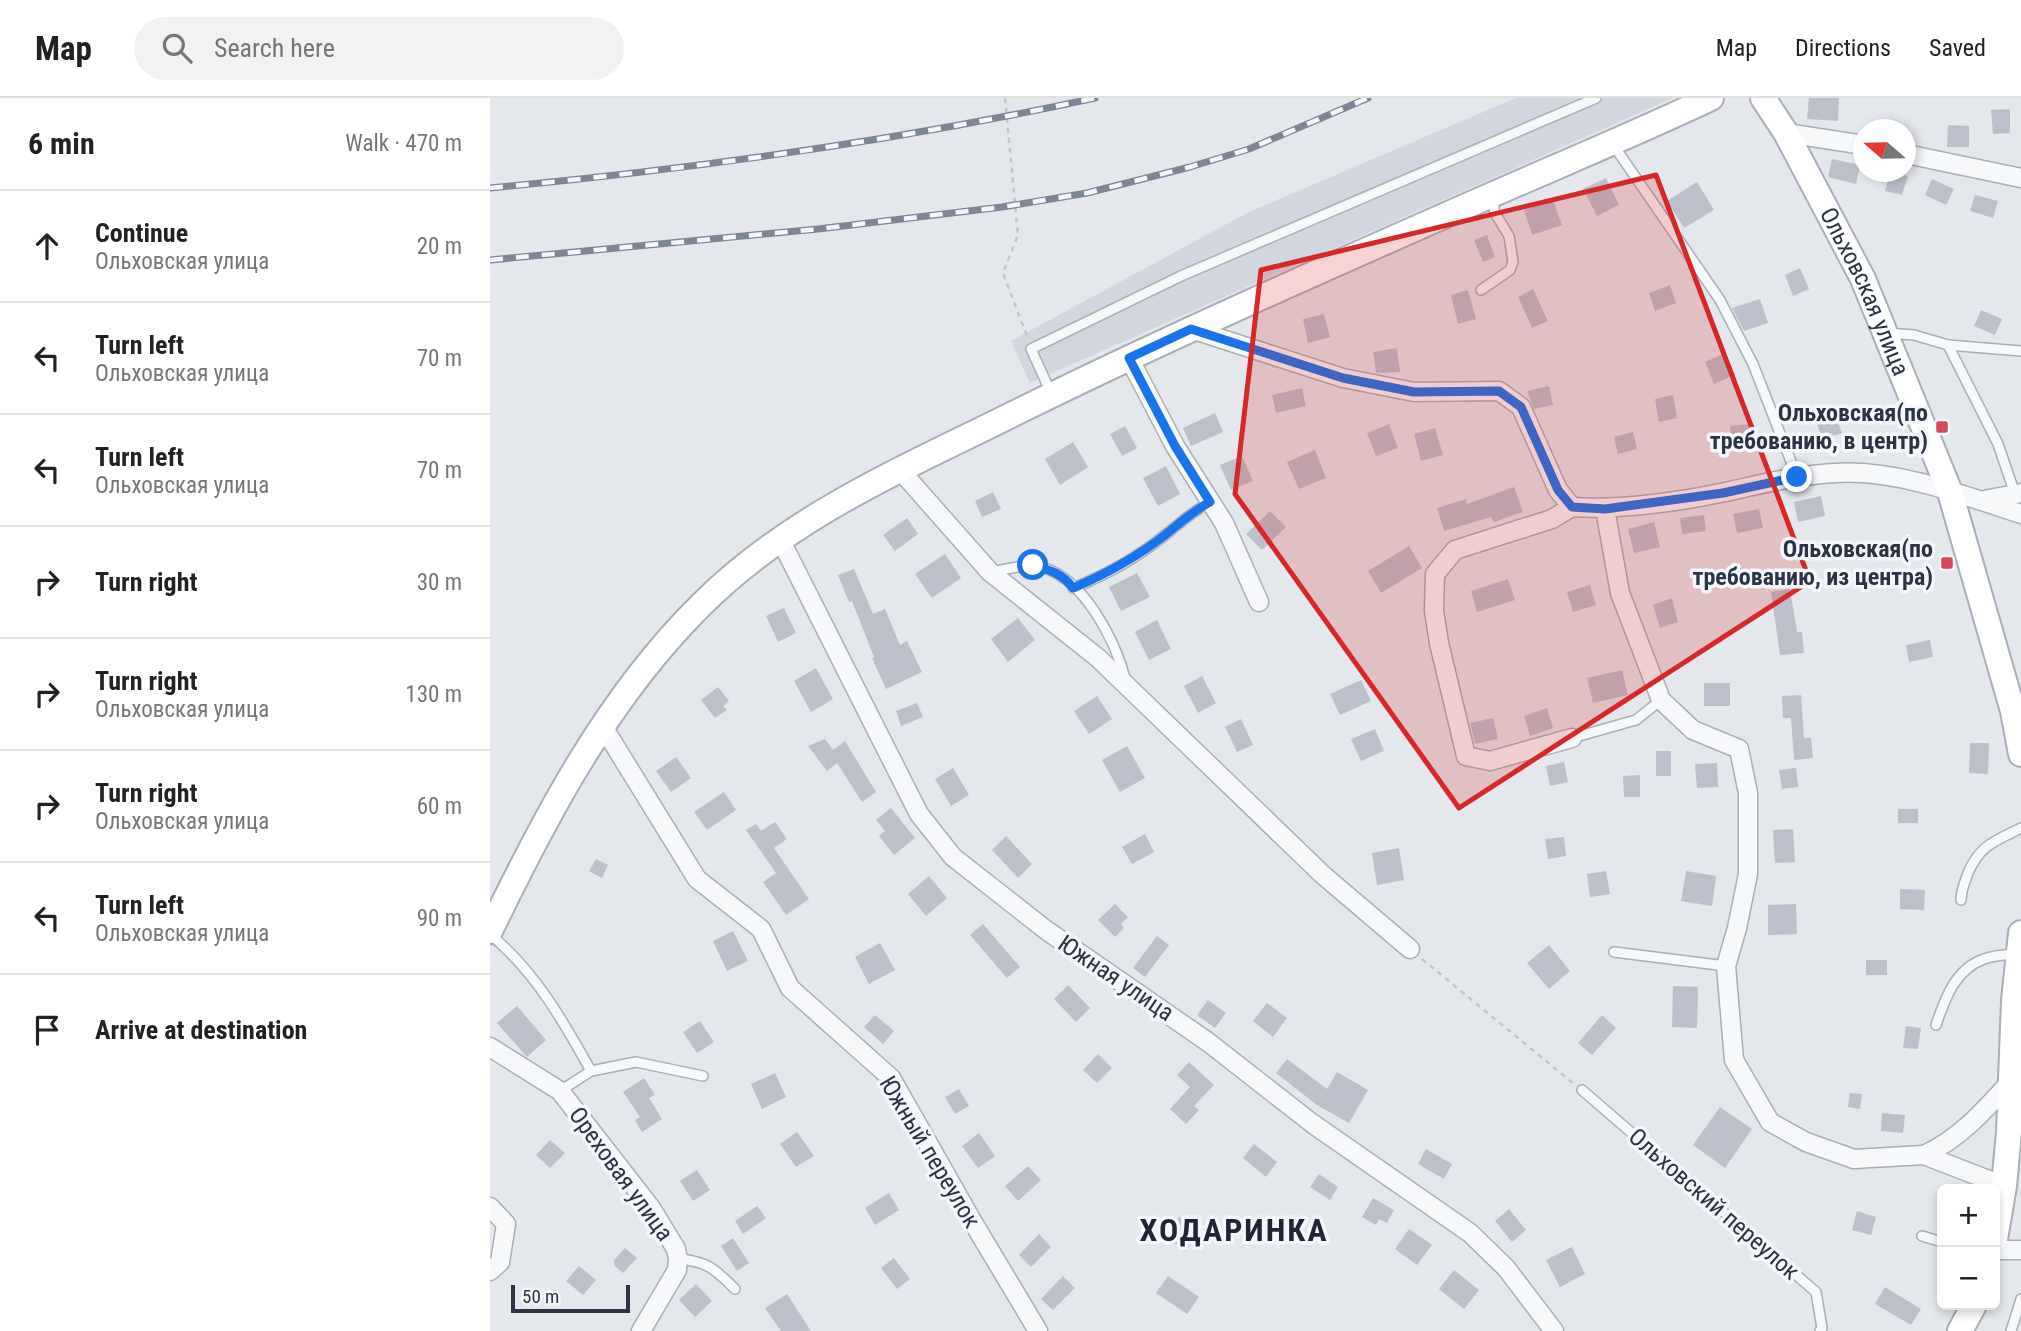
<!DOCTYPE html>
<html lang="en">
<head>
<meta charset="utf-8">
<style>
  :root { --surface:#fff; --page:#f2f2f2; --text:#222; --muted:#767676; --line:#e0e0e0 }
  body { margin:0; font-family:"Roboto Condensed",sans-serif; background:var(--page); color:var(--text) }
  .controls { position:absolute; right:21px; bottom:21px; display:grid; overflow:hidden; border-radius:10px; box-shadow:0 4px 10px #0003 }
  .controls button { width:63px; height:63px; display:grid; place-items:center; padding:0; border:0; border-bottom:2px solid var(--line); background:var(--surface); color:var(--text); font:35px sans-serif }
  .compass { position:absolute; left:1363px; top:21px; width:63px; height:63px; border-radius:50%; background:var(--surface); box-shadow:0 4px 10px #0003; rotate:290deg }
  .scale { position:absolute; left:21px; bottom:18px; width:119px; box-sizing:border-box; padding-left:7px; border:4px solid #2b3445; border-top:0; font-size:19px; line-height:24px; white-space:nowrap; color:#2b3445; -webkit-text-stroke:5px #f4f6f9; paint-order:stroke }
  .stop { position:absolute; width:21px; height:21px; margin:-16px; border:5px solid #1a73e8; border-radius:50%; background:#fff }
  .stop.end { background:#1a73e8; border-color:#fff; box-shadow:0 2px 7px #0008 }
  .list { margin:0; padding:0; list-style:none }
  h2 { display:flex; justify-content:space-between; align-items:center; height:91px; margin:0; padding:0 28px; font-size:30px }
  h2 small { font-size:23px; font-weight:400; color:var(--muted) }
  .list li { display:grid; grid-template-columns:46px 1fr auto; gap:21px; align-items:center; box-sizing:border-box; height:112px; padding:0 28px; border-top:2px solid var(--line) }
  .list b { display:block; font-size:26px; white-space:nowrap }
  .list p { margin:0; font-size:23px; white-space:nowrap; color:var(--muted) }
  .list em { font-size:23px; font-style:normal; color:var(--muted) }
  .icon { flex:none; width:38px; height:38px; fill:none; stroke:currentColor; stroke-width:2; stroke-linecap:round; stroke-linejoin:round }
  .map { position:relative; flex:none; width:1531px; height:1233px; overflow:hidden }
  header { display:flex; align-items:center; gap:42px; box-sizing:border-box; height:98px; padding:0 35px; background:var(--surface); border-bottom:2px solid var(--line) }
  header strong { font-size:33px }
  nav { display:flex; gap:38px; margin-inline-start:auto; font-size:24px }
  .search { width:490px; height:63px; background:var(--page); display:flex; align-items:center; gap:18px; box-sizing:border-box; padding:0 24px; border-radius:38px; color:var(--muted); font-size:26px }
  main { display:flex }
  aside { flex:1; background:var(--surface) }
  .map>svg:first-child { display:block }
</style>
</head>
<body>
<header>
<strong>Map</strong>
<div class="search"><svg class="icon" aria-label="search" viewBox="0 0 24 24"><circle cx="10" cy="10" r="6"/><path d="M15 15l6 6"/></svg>Search here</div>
<nav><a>Map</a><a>Directions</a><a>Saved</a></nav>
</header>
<main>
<aside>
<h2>6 min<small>Walk · 470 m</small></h2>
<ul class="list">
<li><svg class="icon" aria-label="ahead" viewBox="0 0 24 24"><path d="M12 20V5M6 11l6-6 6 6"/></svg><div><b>Continue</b><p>Ольховская улица</p></div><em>20 m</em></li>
<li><svg class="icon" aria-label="left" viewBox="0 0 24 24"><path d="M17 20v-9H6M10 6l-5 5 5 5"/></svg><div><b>Turn left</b><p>Ольховская улица</p></div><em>70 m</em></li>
<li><svg class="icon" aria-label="left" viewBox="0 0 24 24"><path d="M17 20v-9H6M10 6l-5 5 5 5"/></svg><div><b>Turn left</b><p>Ольховская улица</p></div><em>70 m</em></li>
<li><svg class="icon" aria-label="right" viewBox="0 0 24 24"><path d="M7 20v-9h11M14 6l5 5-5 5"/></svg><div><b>Turn right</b></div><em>30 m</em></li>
<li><svg class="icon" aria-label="right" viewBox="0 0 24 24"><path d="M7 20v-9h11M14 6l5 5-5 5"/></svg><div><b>Turn right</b><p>Ольховская улица</p></div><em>130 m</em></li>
<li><svg class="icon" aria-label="right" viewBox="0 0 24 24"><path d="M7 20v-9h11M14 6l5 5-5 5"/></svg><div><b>Turn right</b><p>Ольховская улица</p></div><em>60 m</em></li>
<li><svg class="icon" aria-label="left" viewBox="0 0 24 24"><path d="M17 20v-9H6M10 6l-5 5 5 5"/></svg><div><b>Turn left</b><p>Ольховская улица</p></div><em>90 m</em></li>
<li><svg class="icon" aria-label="arrive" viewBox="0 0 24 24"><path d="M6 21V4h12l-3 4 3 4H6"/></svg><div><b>Arrive at destination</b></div></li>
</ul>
</aside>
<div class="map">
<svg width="1531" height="1233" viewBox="0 0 1531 1233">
  <rect width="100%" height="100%" fill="#e4e7ec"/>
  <!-- built -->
  <polygon fill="#d2d6de" points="1026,0 1183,0 540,285 521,243 759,114"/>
  <!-- building -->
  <g fill="#bbc0ca">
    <polygon points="1319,0 1349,0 1348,23 1317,21"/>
    <polygon points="1520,11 1520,35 1503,36 1501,12"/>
    <polygon points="1458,27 1479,28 1479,49 1457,49"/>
    <polygon points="1342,61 1370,67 1366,86 1338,79"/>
    <polygon points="1400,74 1418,78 1412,97 1395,93"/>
    <polygon points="1116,80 1129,107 1107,118 1093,91"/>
    <polygon points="1442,81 1464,91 1456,107 1435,97"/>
    <polygon points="1207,84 1224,112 1194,130 1177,103"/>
    <polygon points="1485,97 1508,103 1503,120 1480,113"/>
    <polygon points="1063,102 1072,127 1042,137 1034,112"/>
    <polygon points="997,137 1005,159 993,164 984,142"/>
    <polygon points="1310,170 1319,191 1303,198 1295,177"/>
    <polygon points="1180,187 1186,205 1165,213 1159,195"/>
    <polygon points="1043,191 1058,223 1042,230 1028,199"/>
    <polygon points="978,192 986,221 968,226 961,197"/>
    <polygon points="1270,201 1278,225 1254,233 1242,210"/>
    <polygon points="1491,212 1512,221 1505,237 1484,228"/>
    <polygon points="834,216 840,239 818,245 813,221"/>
    <polygon points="907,250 910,274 886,275 883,254"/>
    <polygon points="1235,255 1245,277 1224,286 1215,264"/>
    <polygon points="1059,288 1063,307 1044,311 1037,293"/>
    <polygon points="812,290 816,308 786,315 782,297"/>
    <polygon points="1183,297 1187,320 1169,324 1165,301"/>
    <polygon points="1344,313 1352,335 1332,341 1325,319"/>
    <polygon points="725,315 733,334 701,348 693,330"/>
    <polygon points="899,326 908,350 886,358 877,335"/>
    <polygon points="1260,326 1262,346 1241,347 1240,328"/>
    <polygon points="635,328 647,350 632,358 620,336"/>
    <polygon points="945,330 953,357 931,363 924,336"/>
    <polygon points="1143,334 1147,351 1128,356 1124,339"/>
    <polygon points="583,344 598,369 570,387 555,361"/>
    <polygon points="825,352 836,380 809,391 797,364"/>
    <polygon points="752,358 763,383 741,392 730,367"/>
    <polygon points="676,368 690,396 668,408 653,380"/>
    <polygon points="1024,389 1033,414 1004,424 1001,419 954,433 947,410 976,401 977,406"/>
    <polygon points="503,394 511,411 492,419 485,403"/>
    <polygon points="1331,398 1335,418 1308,424 1304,404"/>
    <polygon points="1269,411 1273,430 1247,435 1243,416"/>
    <polygon points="780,413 796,429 772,452 756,436"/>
    <polygon points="1214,417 1216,433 1192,436 1190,420"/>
    <polygon points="417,420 428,436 405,453 393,437"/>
    <polygon points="1164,424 1170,449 1144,455 1138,431"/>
    <polygon points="919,448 932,470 891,495 878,473"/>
    <polygon points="455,456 471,480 442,500 425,476"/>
    <polygon points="364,471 383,516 395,511 410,547 417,543 432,574 396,591 382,560 384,559 362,503 359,504 348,477"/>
    <polygon points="647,475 660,499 631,513 619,489"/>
    <polygon points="1018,481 1025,502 987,514 981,493"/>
    <polygon points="1100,487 1106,507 1083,514 1077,494"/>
    <polygon points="1300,491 1307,534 1312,534 1314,555 1290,557 1281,494"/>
    <polygon points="1182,500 1188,524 1170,530 1163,507"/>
    <polygon points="294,510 306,535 288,544 276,518"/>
    <polygon points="528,520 545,542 518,564 501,541"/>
    <polygon points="667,522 681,551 659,562 645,534"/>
    <polygon points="1440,542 1443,559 1419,564 1416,547"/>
    <polygon points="326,570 343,601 321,614 304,583"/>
    <polygon points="1132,572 1138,597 1103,605 1097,580"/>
    <polygon points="712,578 726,605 708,615 694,588"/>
    <polygon points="871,582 881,603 850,617 840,596"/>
    <rect x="1214" y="585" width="26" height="23"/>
    <polygon points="228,589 239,603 233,608 237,612 225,620 211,602"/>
    <polygon points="1311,597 1314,640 1321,640 1323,660 1304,662 1301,620 1293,620 1292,598"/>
    <polygon points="607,598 622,621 599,636 584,613"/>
    <polygon points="427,605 433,619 411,628 406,613"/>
    <polygon points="1057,610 1063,630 1040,638 1034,618"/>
    <polygon points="1003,620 1008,641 985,646 980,625"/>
    <polygon points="751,621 763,647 747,654 735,629"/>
    <polygon points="885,631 894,653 871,663 861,641"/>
    <polygon points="335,641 343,652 355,643 386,694 372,704 347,665 337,673 318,648"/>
    <polygon points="1480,645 1499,645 1498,676 1479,675"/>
    <polygon points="637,648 655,680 630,694 612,662"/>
    <rect x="1166" y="653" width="15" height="25"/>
    <polygon points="186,659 201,680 181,694 166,673"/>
    <polygon points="1074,664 1078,684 1060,688 1056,668"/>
    <polygon points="1227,665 1228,689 1207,690 1205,666"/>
    <polygon points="463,670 479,697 461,708 445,681"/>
    <polygon points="1306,670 1308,689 1292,691 1289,672"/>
    <polygon points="1150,677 1150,699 1134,699 1133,678"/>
    <polygon points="234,694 246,712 217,732 204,714"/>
    <polygon points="401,710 425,740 404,757 389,738 395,733 386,722"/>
    <rect x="1408" y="711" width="20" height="14"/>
    <polygon points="285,724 297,741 284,750 319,801 296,817 273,784 286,775 256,732 266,726 271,733"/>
    <polygon points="1303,731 1305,764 1285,765 1283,732"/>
    <polygon points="655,736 664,754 642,766 632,749"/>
    <polygon points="516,738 542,766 528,780 502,752"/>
    <polygon points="1074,739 1076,758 1058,761 1055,741"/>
    <polygon points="909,750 914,782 887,787 882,755"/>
    <polygon points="106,761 118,767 112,780 99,773"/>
    <polygon points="1116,773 1120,796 1100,799 1097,776"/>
    <polygon points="1196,773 1226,778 1222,808 1191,803"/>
    <polygon points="439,778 457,800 436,818 418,796"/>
    <polygon points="1410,791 1435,792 1434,812 1410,811"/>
    <polygon points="625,806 638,819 631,826 634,830 625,839 608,822"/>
    <polygon points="1306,806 1307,836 1278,837 1278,807"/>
    <polygon points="493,826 530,869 517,880 480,837"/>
    <polygon points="243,833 258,863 237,873 223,843"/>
    <polygon points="667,838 679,847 655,879 643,870"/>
    <polygon points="390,845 405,872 379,886 365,859"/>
    <polygon points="1059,847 1080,873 1059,891 1037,865"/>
    <rect x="1376" y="862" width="21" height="15"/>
    <polygon points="578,887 600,910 586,924 564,901"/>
    <polygon points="1183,888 1208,889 1207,930 1182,929"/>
    <polygon points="718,902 736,915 725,930 707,917"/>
    <polygon points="777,905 797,920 783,939 763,923"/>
    <polygon points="27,908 56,942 37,959 7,925"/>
    <polygon points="385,917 404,933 393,946 374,929"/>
    <polygon points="1112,917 1126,930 1102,957 1088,945"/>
    <polygon points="210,923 224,944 207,955 193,934"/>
    <polygon points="1416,928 1431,930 1428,951 1413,950"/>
    <polygon points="608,956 622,970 607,985 593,972"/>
    <polygon points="797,961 837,991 847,974 878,992 859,1025 827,1007 786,975"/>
    <polygon points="699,964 724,987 704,1008 709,1012 696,1026 680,1011 700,989 687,977"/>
    <polygon points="285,975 296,999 272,1011 261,986"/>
    <polygon points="154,980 165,997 159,1000 172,1021 152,1034 145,1022 150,1019 133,994"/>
    <polygon points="469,991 479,1008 465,1016 455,999"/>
    <polygon points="1360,995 1372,996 1370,1011 1358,1009"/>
    <polygon points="1230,1009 1262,1031 1235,1070 1203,1047"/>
    <polygon points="1392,1015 1415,1017 1413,1035 1391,1033"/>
    <polygon points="307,1034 324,1058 306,1069 290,1046"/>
    <polygon points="489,1035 505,1058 488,1070 472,1048"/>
    <polygon points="60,1042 75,1055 60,1070 46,1057"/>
    <polygon points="764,1046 787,1064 776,1079 753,1060"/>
    <polygon points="936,1051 962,1066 954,1081 928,1066"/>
    <polygon points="538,1068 551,1082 528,1103 515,1088"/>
    <polygon points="207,1072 220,1092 203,1103 190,1083"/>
    <polygon points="829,1076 848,1089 840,1102 820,1089"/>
    <polygon points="399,1095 409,1112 385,1127 375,1110"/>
    <polygon points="883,1100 904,1112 897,1125 889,1121 886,1127 872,1119"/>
    <polygon points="267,1108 276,1120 253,1136 245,1123"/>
    <polygon points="1019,1111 1036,1132 1022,1144 1005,1123"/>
    <polygon points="1367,1113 1386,1119 1381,1137 1362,1132"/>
    <polygon points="689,1119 709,1134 696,1153 675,1139"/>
    <polygon points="919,1131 942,1147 927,1167 905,1151"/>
    <polygon points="549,1136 561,1149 541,1169 529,1157"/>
    <polygon points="243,1140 259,1165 247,1173 231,1148"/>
    <polygon points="1082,1149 1095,1176 1070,1189 1056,1162"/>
    <polygon points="135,1150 147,1160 133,1175 124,1167 124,1162"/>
    <polygon points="404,1160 420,1181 407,1191 391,1170"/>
    <polygon points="89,1168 106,1182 93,1197 76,1183"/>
    <polygon points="964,1172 989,1192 974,1211 949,1191"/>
    <polygon points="573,1178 585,1190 563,1212 551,1201"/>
    <polygon points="678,1178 709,1199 697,1216 666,1195"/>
    <polygon points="206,1186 222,1203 205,1219 189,1202"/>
    <polygon points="1395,1189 1431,1211 1421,1227 1385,1206"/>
    <polygon points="297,1196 321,1233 291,1233 275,1210"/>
  </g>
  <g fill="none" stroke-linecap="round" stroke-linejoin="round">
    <!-- lane casing -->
    <g stroke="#a9aeb7" stroke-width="12">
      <g id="lane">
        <polyline points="1124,48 1230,202 1263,266 1307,379"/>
        <polyline points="991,192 1020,172 1023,164 1019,138 1005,115 1002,98"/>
        <polyline points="1397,235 1424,237 1458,247 1508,346 1525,396"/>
        <polyline points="1458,247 1531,253"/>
        <polyline points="561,295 541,251 691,178 1106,0"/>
        <path d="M502 474C515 472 532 466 546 468 592 475 626 543 636 584"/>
        <path d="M583 490C616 477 648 459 675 437 690 425 703 413 720 404"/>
        <polyline points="1082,640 1146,622 1171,602"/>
        <path d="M1471 802C1471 792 1475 784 1478 775 1490 747 1505 743 1531 730"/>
        <path d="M0 836C46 875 72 921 101 973"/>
        <polyline points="1124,854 1236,868"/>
        <path d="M1446 927C1455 901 1465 871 1494 861 1504 857 1517 857 1527 856"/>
        <polyline points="1092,992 1326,1194 1332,1230 1330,1233"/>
        <polyline points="70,993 101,973 146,964 213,978"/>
        <polyline points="1432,1138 1452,1144"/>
        <path d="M188 1161C217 1163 225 1171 245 1191"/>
        <polyline points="1521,1233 1531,1201"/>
      </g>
    </g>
    <!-- street casing -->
    <g stroke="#a9aeb7" stroke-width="21">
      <g id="street">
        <polyline points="1296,35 1374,47"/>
        <polyline points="1416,56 1531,80"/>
        <path d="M701 231 853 280 924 294 1009 293 1031 309 1068 392 1082 409C1129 412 1189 404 1235 394 1272 386 1307 377 1345 375 1406 371 1473 397 1531 416"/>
        <polyline points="639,260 685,348 734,425 769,504"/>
        <polyline points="410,372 500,474 608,560 833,777 920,851"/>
        <polyline points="1494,402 1531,395"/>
        <polyline points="1115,411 1130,495 1171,602 1203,632 1249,651 1258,695 1258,776 1247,830 1236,868 1244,962 1280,1024 1316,1044 1364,1061 1434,1057 1514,1088"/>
        <polyline points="290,441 429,716 463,759 556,832 718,944 823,1026 980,1135 1016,1170 1064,1233"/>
        <polyline points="112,627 207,781 271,831 300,890 401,980 481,1121 548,1233"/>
        <polyline points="1082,640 1000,663 976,658 949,545 944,513 945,476 965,452 1062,421 1082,409"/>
        <polyline points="0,949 70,993 161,1110 186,1151 188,1161 187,1172 151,1233"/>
        <path d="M1434 1057C1469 1041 1494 1013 1520 984"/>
        <polyline points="0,1109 16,1126 10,1164 0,1173"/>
        <polyline points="1505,1152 1531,1152"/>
      </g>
    </g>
    <!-- secondary casing -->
    <g stroke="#a9aeb7" stroke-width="28">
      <g id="secondary">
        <path id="s1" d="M1273 0 1296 35 1373 181 1460 394 1523 613 1531 656"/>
        <path d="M0 833C56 717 118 599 211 507 300 418 413 371 523 316 679 239 838 169 997 99 1072 66 1147 35 1221 0"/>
        <polyline points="1505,1141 1514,1088 1519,1034 1524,903 1531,835"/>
        <polyline points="1470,1233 1484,1207"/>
      </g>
    </g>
    <!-- path -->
    <g stroke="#c2c5cb" stroke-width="2.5" stroke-dasharray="5 5" stroke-linecap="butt">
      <polyline points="515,0 528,137 513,175 538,241"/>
      <polyline points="932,861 1084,986"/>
    </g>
    <!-- lane -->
    <use href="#lane" stroke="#f7f8fa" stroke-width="9"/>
    <!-- street -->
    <use href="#street" stroke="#f7f8fa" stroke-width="18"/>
    <!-- secondary -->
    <use href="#secondary" stroke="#fff" stroke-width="24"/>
    <!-- rail casing -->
    <g stroke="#7d8696" stroke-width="7">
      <g id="rail">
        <path d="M0 90C203 71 406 43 605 0"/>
        <polyline points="0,162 328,131 512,109 597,95 700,69 759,51 878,0"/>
      </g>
    </g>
    <!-- rail -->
    <use href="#rail" stroke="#f4f6f9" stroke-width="4.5" stroke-dasharray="13" stroke-linecap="butt"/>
  </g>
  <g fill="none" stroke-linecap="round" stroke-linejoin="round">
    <!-- route -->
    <path stroke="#1a73e8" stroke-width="9" d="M543 467C560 472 573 476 583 490 616 476 647 459 675 437 690 425 703 413 720 404L685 348 639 260 701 231 853 280 924 294 1009 293 1031 309 1068 392 1082 409 1115 411 1233 395 1307 379"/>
  </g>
  <!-- marked area -->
  <path fill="#d62828" fill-opacity="0.2" stroke="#d62828" stroke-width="5" stroke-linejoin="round" d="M1166 77 1320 483 969 710 745 396 771 172Z"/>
  <!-- markers -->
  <g fill="#d1495b" stroke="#f4f6f9" stroke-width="2.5">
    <rect x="1445" y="322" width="14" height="14" rx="3.5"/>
    <rect x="1450" y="458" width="14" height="14" rx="3.5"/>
  </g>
  <g text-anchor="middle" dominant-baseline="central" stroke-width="7" stroke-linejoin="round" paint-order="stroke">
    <!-- street labels -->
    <g font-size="24" fill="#2b3445" stroke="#f4f6f9">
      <text stroke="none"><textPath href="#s1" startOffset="219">Ольховская улица</textPath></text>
      <text transform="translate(626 880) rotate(34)">Южная улица</text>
      <text transform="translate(440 1054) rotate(59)">Южный переулок</text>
      <text transform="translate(131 1076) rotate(54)">Ореховая улица</text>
      <text transform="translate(1224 1106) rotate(41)">Ольховский переулок</text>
    </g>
    <!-- poi labels -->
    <g font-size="24" font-weight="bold" fill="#2b3445" stroke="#f4f6f9" text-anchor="end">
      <text x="1438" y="315">Ольховская(по<tspan x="1438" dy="28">требованию, в центр)</tspan></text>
      <text x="1443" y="451">Ольховская(по<tspan x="1443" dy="28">требованию, из центра)</tspan></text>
    </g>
    <!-- district labels -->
    <g font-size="32" font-weight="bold" letter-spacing="2" fill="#1d2536" stroke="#f4f6f9">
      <text x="744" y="1132">ХОДАРИНКА</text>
    </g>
  </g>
</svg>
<div class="controls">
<button>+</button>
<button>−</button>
</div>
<svg class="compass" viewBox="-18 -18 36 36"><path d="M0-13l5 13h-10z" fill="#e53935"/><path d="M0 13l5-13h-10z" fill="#767676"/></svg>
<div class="scale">50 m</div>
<div class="stop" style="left:543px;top:467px"></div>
<div class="stop end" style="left:1307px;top:379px"></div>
</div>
</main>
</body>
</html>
